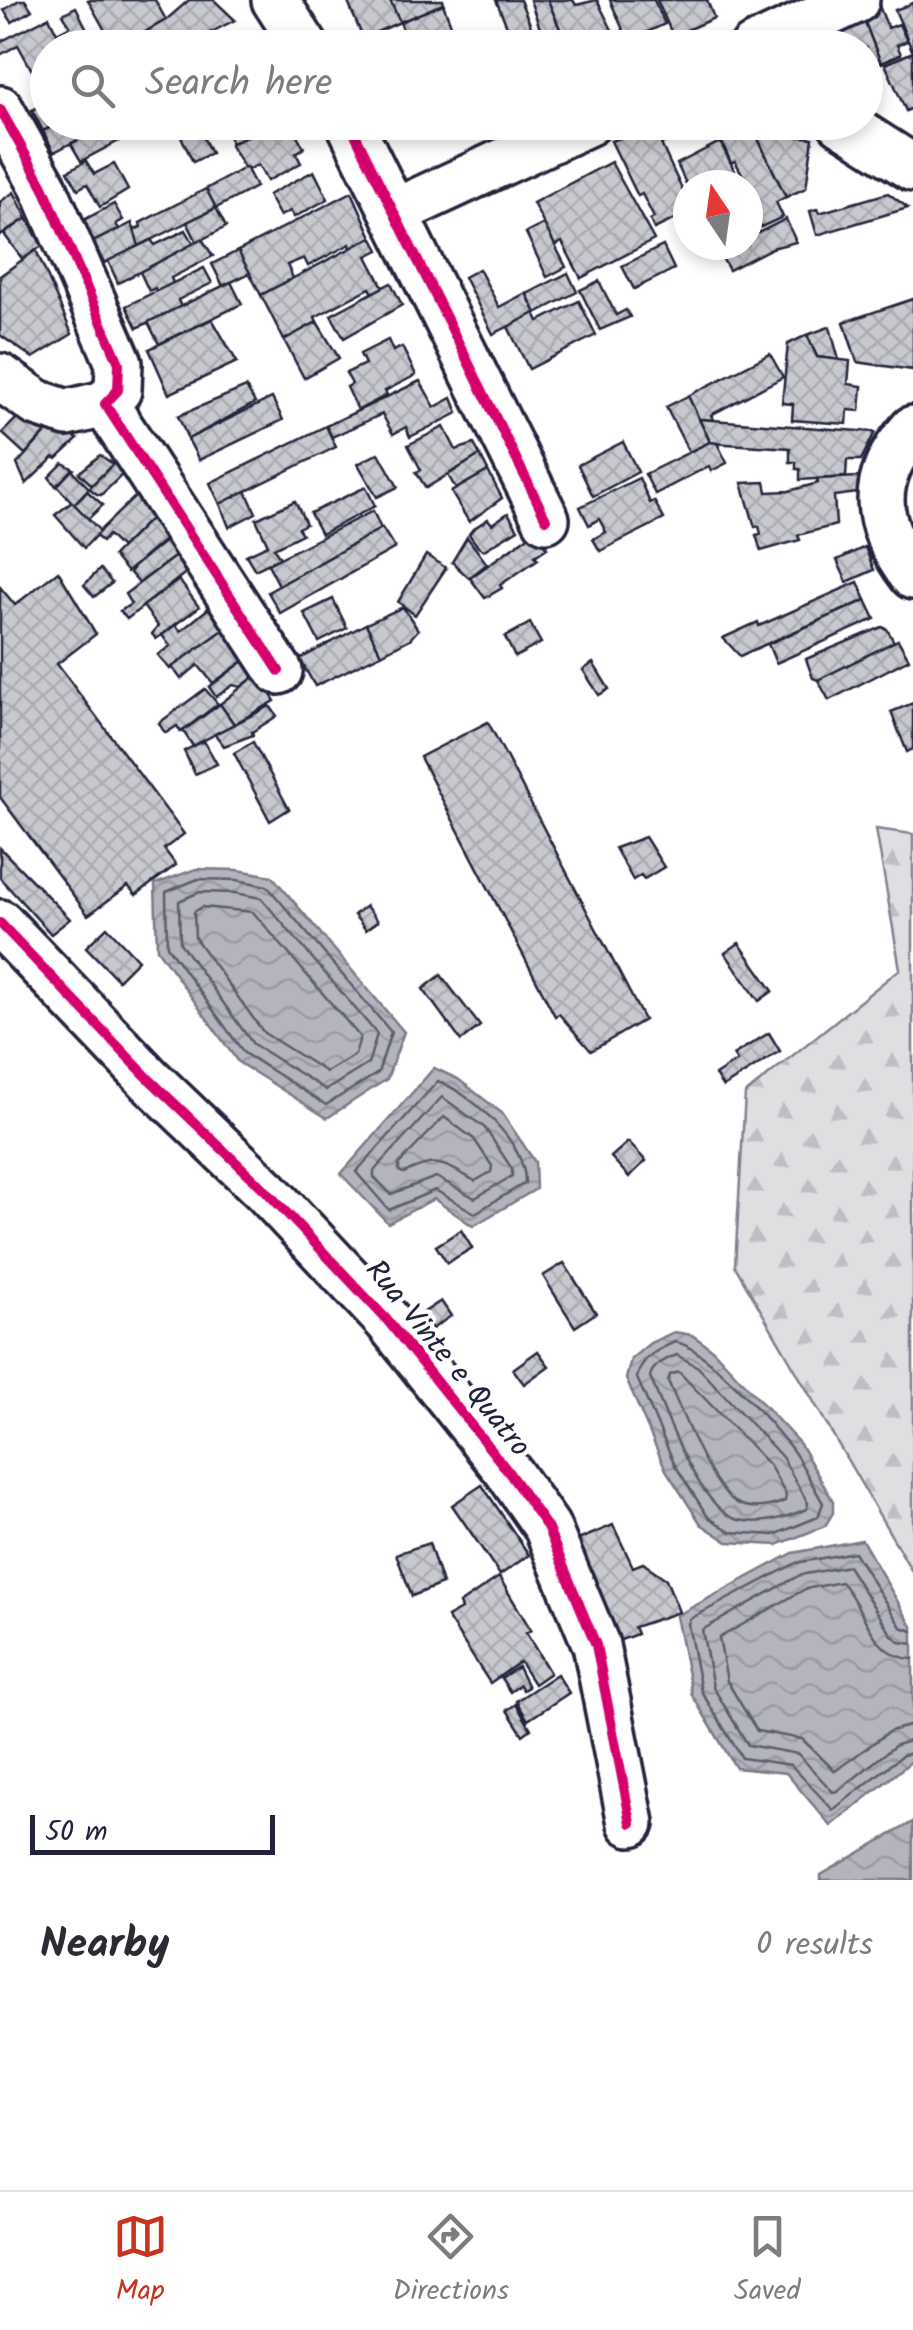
<!DOCTYPE html>
<html lang="en">
<head>
<meta charset="utf-8">
<style>
  :root { --surface:#fff; --page:#f2f2f3; --text:#2b2b33; --muted:#7c7c81; --line:#e1e1e2; --accent:#c8321e }
  body { margin:0; font-family:Kalam,sans-serif; background:var(--page); color:var(--text) }
  .compass { position:absolute; left:673px; top:170px; width:90px; height:90px; border-radius:50%; background:var(--surface); box-shadow:0 5px 15px #0003; rotate:347deg }
  .scale { position:absolute; left:30px; bottom:25px; width:245px; box-sizing:border-box; padding-left:10px; border:5px solid #22223b; border-top:0; font-size:28px; line-height:35px; white-space:nowrap; color:#22223b; -webkit-text-stroke:8px #fff; paint-order:stroke }
  .list { margin:0; padding:0; list-style:none }
  h2 { display:flex; justify-content:space-between; align-items:center; height:130px; margin:0; padding:0 40px; font-size:42px }
  h2 small { font-size:32px; font-weight:400; color:var(--muted) }
  .icon { flex:none; width:55px; height:55px; fill:none; stroke:currentColor; stroke-width:2; stroke-linecap:round; stroke-linejoin:round }
  .map { position:relative; flex:none; width:913px; height:1880px; overflow:hidden }
  .search { position:absolute; background:var(--surface); box-shadow:0 5px 15px #0003; left:30px; right:30px; top:30px; height:110px; display:flex; align-items:center; gap:25px; box-sizing:border-box; padding:0 35px; border-radius:55px; color:var(--muted); font-size:38px }
  .sheet { height:310px; background:var(--surface) }
  nav { display:flex; justify-content:space-around; align-items:center; box-sizing:border-box; height:140px; border-top:2px solid var(--line); background:var(--surface); font-size:28px; color:var(--muted) }
  nav a { display:grid; justify-items:center; gap:5px }
  nav .on { color:var(--accent) }
  .map>svg:first-child { display:block }
</style>
</head>
<body>
<div class="map">
<svg width="913" height="1880" viewBox="0 0 913 1880">
  <defs>
    <pattern id="forest-firs" width="22" height="20" patternUnits="userSpaceOnUse" patternTransform="scale(2.5)"><rect width="22" height="20" fill="#dfdfe2"/><path d="M5 1l3.5 6h-7zM16 11l3.5 6h-7z" fill="#bfbfc3"/></pattern>
    <pattern id="water-waves" width="16" height="10" patternUnits="userSpaceOnUse" patternTransform="scale(2.5)"><rect width="16" height="10" fill="#b4b4bc"/><path d="M0 5q4-4 8 0t8 0" fill="none" stroke="#9a9aa2"/></pattern>
    <pattern id="building-cross-hatch" width="8" height="8" patternUnits="userSpaceOnUse" patternTransform="scale(2.5)"><rect width="8" height="8" fill="#c8c8cf"/><path d="M0 0l8 8M0 8l8-8" fill="none" stroke="#acacb3"/></pattern>
  </defs>
  <rect width="100%" height="100%" fill="#fff"/>
  <filter id="ink" filterUnits="userSpaceOnUse"><feTurbulence type="fractalNoise" baseFrequency=".01" numOctaves="2"/><feDisplacementMap in="SourceGraphic" scale="20" xChannelSelector="R" yChannelSelector="G"/><feConvolveMatrix kernelMatrix="1 2 1 2 8 2 1 2 1" color-interpolation-filters="sRGB"/></filter>
  <g filter="url(#ink)">
    <!-- forest -->
    <polygon fill="url(#forest-firs)" stroke="#80808e" stroke-width="2.5" points="876,829 913,834 913,1573 735,1266 745,1094 900,969"/>
    <!-- water -->
    <g fill="url(#water-waves)" stroke="#7a7a88" stroke-width="2.5">
      <polygon points="196,869 238,870 272,876 404,1032 387,1079 327,1118 238,1062 157,949 155,884"/>
      <polygon points="434,1068 458,1079 502,1113 535,1162 536,1189 473,1226 434,1199 388,1223 341,1174"/>
      <polygon points="674,1332 692,1335 713,1350 800,1444 833,1501 833,1513 825,1526 777,1545 728,1542 701,1524 666,1470 626,1379 631,1359 650,1343"/>
      <polygon points="862,1540 913,1628 913,1760 831,1826 786,1773 736,1768 692,1695 676,1616 793,1553"/>
      <polygon points="913,1822 913,1880 821,1880 821,1875"/>
    </g>
    <g fill="none" stroke-linecap="round" stroke-linejoin="round">
      <!-- shore -->
      <g stroke="#5c5c6f" stroke-width="2.5">
        <polygon points="198,879 237,880 267,886 391,1032 378,1073 326,1105 244,1053 167,946 166,892"/>
        <polygon points="200,892 235,893 261,898 377,1034 368,1064 326,1090 253,1044 180,943 179,901"/>
        <polygon points="202,907 253,912 360,1037 355,1055 326,1072 264,1033 195,938 194,912"/>
        <path d="M438 1081C473 1095 526 1143 525 1183L475 1213 435 1190 389 1210 356 1172Z"/>
        <polygon points="442,1097 485,1128 512,1169 512,1176 475,1198 436,1177 391,1194 374,1177 374,1171"/>
        <path d="M444 1117 474 1139 492 1166 491 1172 475 1181C444 1164 438 1156 404 1173L399 1171V1164Z"/>
        <path d="M675 1342C705 1346 770 1422 791 1448 803 1464 812 1485 823 1503L818 1517 774 1535 731 1532 708 1517 675 1465 637 1378C641 1357 657 1350 675 1342Z"/>
        <path d="M677 1355 698 1367 782 1457 808 1503 807 1509C784 1518 764 1525 739 1520 700 1512 665 1411 650 1377 652 1365 666 1359 677 1355Z"/>
        <path d="M679 1372 770 1466 786 1495 785 1501C771 1507 753 1510 739 1504 713 1494 680 1408 668 1381L670 1375Z"/>
        <polyline points="913,1631 901,1627 854,1552 796,1563 690,1619 688,1624 701,1691 742,1758 791,1765 833,1810 903,1755 913,1753"/>
        <polyline points="913,1644 900,1642 891,1634 848,1566 800,1575 702,1630 713,1687 748,1745 798,1754 833,1792 838,1791 896,1745 913,1740"/>
        <path d="M913 1659C870 1657 866 1608 841 1582L805 1589 719 1638 727 1681 757 1731 802 1739 835 1771 890 1731 913 1725"/>
      </g>
    </g>
    <!-- building -->
    <g fill="url(#building-cross-hatch)" stroke="#22223b" stroke-width="2.5">
      <polygon points="19,0 25,0 32,10 12,22 4,10"/>
      <polygon points="88,0 155,0 166,20 133,39 129,31 96,48 91,36 101,31 104,36 107,34"/>
      <polygon points="189,0 214,0 235,20 180,48 137,48 133,39 166,20"/>
      <polygon points="347,0 390,0 400,22 363,38"/>
      <polygon points="390,0 443,0 444,4 400,22"/>
      <polygon points="496,0 520,0 540,48 516,48"/>
      <polygon points="530,0 548,0 568,48 547,48"/>
      <polygon points="548,0 573,0 576,5 597,0 621,48 568,48"/>
      <polygon points="610,0 654,0 665,24 628,41"/>
      <polygon points="657,0 707,0 714,18 673,36"/>
      <polygon points="877,1 888,28 899,24 907,41 897,45 901,54 881,63 859,8"/>
      <polygon points="913,3 913,49 912,50 895,10"/>
      <polygon points="443,4 460,48 410,48 400,22"/>
      <polygon points="76,7 96,48 48,48 48,67 34,74 18,45 0,55 0,42 49,17 57,33 70,26 63,14"/>
      <polygon points="859,8 881,63 875,65 874,62 866,66 866,48 828,48 823,34"/>
      <polygon points="913,52 913,108 906,111 885,64"/>
      <polygon points="48,88 48,122 58,124 43,131 32,110 45,103 40,92"/>
      <polygon points="62,122 64,126 70,122 112,122 54,152 43,131"/>
      <polygon points="112,122 148,122 149,125 81,161 71,144"/>
      <polygon points="222,122 272,122 232,143"/>
      <polygon points="278,122 290,122 304,148 296,153 301,163 267,181 258,165 247,170 244,168 230,144"/>
      <polygon points="443,122 485,122 450,138"/>
      <polygon points="713,122 753,128 786,197 776,202 783,217 761,227 753,210 748,185 735,161 731,163"/>
      <polygon points="197,125 211,153 193,162 180,134"/>
      <polygon points="658,125 666,142 661,144 685,196 688,194 688,213 654,229 650,220 654,218 642,194 638,196 611,141"/>
      <polygon points="791,129 794,136 813,138 806,188 786,197 754,130"/>
      <polygon points="720,142 742,185 688,185 688,188 677,164"/>
      <polygon points="86,161 94,174 114,164 128,190 100,207 87,184 78,189 68,171"/>
      <polygon points="611,162 654,240 581,278 562,242 555,246 533,203"/>
      <polygon points="246,167 256,187 216,208 206,189"/>
      <polygon points="314,171 328,199 294,217 290,211 280,216 268,195"/>
      <polygon points="206,189 216,208 139,246 132,231 141,227 140,223"/>
      <polygon points="14,192 27,218 0,236 0,202"/>
      <polygon points="352,192 372,237 351,248 350,244 308,266 304,258 287,265 293,278 261,295 238,251"/>
      <polygon points="888,193 908,208 817,235 810,211 817,209 819,213"/>
      <polygon points="114,204 123,220 116,224 119,229 93,242 82,221"/>
      <polygon points="216,208 226,227 197,242 187,222"/>
      <polygon points="27,218 42,246 23,260 4,234"/>
      <polygon points="786,219 796,242 772,248 729,270 717,249 725,245 748,245 748,238"/>
      <polygon points="132,223 139,246 104,263 93,242"/>
      <polygon points="544,224 566,267 547,277 526,233"/>
      <polygon points="186,230 194,244 118,283 108,261 151,240 155,245"/>
      <polygon points="372,237 379,250 367,256 383,287 373,293 370,288 315,317 317,322 284,340 261,295"/>
      <polygon points="202,239 213,256 171,278 173,283 156,292 155,288 149,291 140,272"/>
      <polygon points="663,246 674,269 634,289 622,266"/>
      <polygon points="36,250 72,334 33,358 0,335 0,276"/>
      <polygon points="238,251 250,273 223,286 212,264"/>
      <polygon points="204,268 212,283 178,300 181,307 137,328 126,306"/>
      <polygon points="479,269 499,307 526,293 536,313 493,334 464,277"/>
      <polygon points="568,273 577,292 536,313 527,294"/>
      <polygon points="599,281 616,315 626,310 630,317 600,330 580,290"/>
      <polygon points="231,282 242,304 159,344 148,322"/>
      <polygon points="391,283 402,305 344,338 331,315"/>
      <polygon points="913,299 913,370 857,362 844,322"/>
      <polygon points="579,301 596,335 529,369 508,327 535,313 539,321"/>
      <polygon points="212,319 237,362 169,394 149,349"/>
      <polygon points="317,322 339,358 304,378 284,340"/>
      <polygon points="829,327 830,327 839,360 817,357 807,335"/>
      <polygon points="807,335 817,357 850,361 848,384 862,386 860,411 848,410 847,424 792,420 793,404 782,403 788,344"/>
      <polygon points="388,340 393,351 402,347 416,375 385,391 387,395 358,410 347,387 352,384 346,373 365,364 360,354"/>
      <polygon points="770,354 783,377 711,415 714,420 699,419 688,396"/>
      <polygon points="420,381 435,407 452,398 458,413 410,437 406,427 393,434 382,414 332,437 326,426"/>
      <polygon points="246,387 255,403 188,439 178,416"/>
      <polygon points="688,396 710,442 689,452 666,407"/>
      <polygon points="272,398 283,420 199,460 188,439"/>
      <polygon points="21,414 51,427 25,454 2,433"/>
      <polygon points="699,419 832,429 875,432 861,460 847,460 846,477 800,480 800,469 796,469 796,462 790,462 790,448 711,443"/>
      <polygon points="53,425 78,439 57,459 54,457 26,484 17,464"/>
      <polygon points="326,426 336,447 220,504 210,483"/>
      <polygon points="444,427 456,450 474,444 480,455 426,488 416,472 421,470 408,445"/>
      <polygon points="623,442 638,472 593,496 578,465"/>
      <polygon points="710,442 717,443 727,463 711,471 709,466 655,494 645,474"/>
      <polygon points="379,453 398,487 377,497 358,464"/>
      <polygon points="100,455 113,464 92,485 79,473"/>
      <polygon points="480,455 488,471 456,489 448,475"/>
      <polygon points="115,462 125,472 101,495 97,494 89,488"/>
      <polygon points="63,463 74,469 56,486 49,477"/>
      <polygon points="72,470 89,488 74,504 57,486"/>
      <polygon points="488,471 502,498 469,522 451,492"/>
      <polygon points="858,477 858,493 834,496 836,525 798,535 800,540 761,551 756,535 761,534 759,526 755,527 742,483 765,482 767,492 789,491 818,483 817,479"/>
      <polygon points="639,478 650,503 654,501 664,519 600,551 593,539 606,532 599,519 589,525 580,507"/>
      <polygon points="366,487 375,506 321,534 310,513"/>
      <polygon points="87,491 103,505 88,519 74,504"/>
      <polygon points="246,491 256,513 229,527 220,504"/>
      <polygon points="140,492 154,515 121,548 108,535 102,542 95,535"/>
      <polygon points="295,501 306,524 298,528 302,534 274,548 280,558 255,570 246,555 268,545 256,519"/>
      <polygon points="72,502 100,531 84,548 55,515"/>
      <polygon points="373,511 381,529 279,585 268,564"/>
      <polygon points="508,513 518,529 484,550 478,547 469,534 473,529 488,519 492,524"/>
      <polygon points="154,515 170,535 127,572 113,556"/>
      <polygon points="382,528 395,548 280,613 268,592"/>
      <polygon points="534,532 547,548 535,556 538,559 500,585 502,588 485,598 470,578"/>
      <polygon points="467,537 487,564 469,578 452,562"/>
      <polygon points="166,540 177,555 139,583 130,573 133,567"/>
      <polygon points="865,547 874,570 847,582 837,560"/>
      <polygon points="177,555 188,571 127,619 120,611 131,604 125,594"/>
      <polygon points="426,555 446,568 415,615 398,602"/>
      <polygon points="100,569 112,583 94,597 84,585"/>
      <polygon points="58,571 96,634 57,664 184,834 164,849 176,865 136,895 128,886 88,915 0,797 0,587 15,605"/>
      <polygon points="179,580 199,607 156,639 152,634 158,626 143,606"/>
      <polygon points="858,582 866,600 753,650 740,656 723,638 758,622 759,626"/>
      <polygon points="333,599 347,628 319,642 304,613"/>
      <polygon points="866,600 875,619 776,663 768,644"/>
      <polygon points="215,603 229,626 170,669 158,655 170,646 162,635 175,625 181,631"/>
      <polygon points="403,607 418,630 410,639 381,654 366,624"/>
      <polygon points="530,623 541,643 515,657 505,637"/>
      <polygon points="366,624 381,654 315,686 300,659"/>
      <polygon points="229,626 248,658 213,683 198,665 181,679 172,667"/>
      <polygon points="882,627 887,629 894,642 818,680 813,678 806,659"/>
      <polygon points="898,640 909,659 829,700 818,680"/>
      <polygon points="248,658 258,674 241,687 233,685 216,697 209,687"/>
      <polygon points="593,663 609,689 599,695 583,670"/>
      <polygon points="258,674 275,701 234,724 220,704"/>
      <polygon points="205,689 218,704 181,732 177,726 166,733 163,730 159,723"/>
      <polygon points="913,703 913,749 907,752 891,712"/>
      <polygon points="220,704 234,724 193,746 183,731"/>
      <polygon points="270,706 277,716 252,732 253,735 224,746 217,737 215,734"/>
      <polygon points="488,722 644,1020 591,1051 559,1014 555,1016 420,757"/>
      <polygon points="204,741 217,764 195,774 184,751"/>
      <polygon points="253,742 289,809 270,821 234,753"/>
      <polygon points="645,837 664,867 644,879 641,875 633,880 615,848"/>
      <polygon points="0,848 70,919 51,934 0,878"/>
      <polygon points="366,906 378,921 366,930 354,915"/>
      <polygon points="107,927 138,960 118,980 86,947"/>
      <polygon points="739,943 773,991 759,1001 725,953"/>
      <polygon points="441,975 480,1026 461,1041 423,989"/>
      <polygon points="769,1033 780,1051 723,1087 715,1075 737,1061 733,1055"/>
      <polygon points="628,1142 646,1161 629,1177 611,1157"/>
      <polygon points="461,1230 472,1248 447,1263 436,1246"/>
      <polygon points="564,1263 596,1313 575,1327 543,1276"/>
      <polygon points="441,1301 451,1316 432,1329 421,1314"/>
      <polygon points="538,1351 549,1366 524,1384 513,1369"/>
      <polygon points="482,1485 529,1555 500,1575 452,1505"/>
      <polygon points="613,1525 633,1567 643,1563 666,1579 679,1612 634,1627 637,1634 613,1643 571,1543"/>
      <polygon points="429,1543 442,1584 412,1596 396,1554"/>
      <polygon points="499,1577 531,1630 526,1633 550,1673 534,1684 520,1662 490,1683 447,1617 461,1609 459,1604"/>
      <polygon points="518,1667 528,1687 523,1690 520,1685 510,1692 501,1678"/>
      <polygon points="557,1674 569,1693 528,1720 516,1701"/>
      <polygon points="516,1704 531,1729 523,1735 507,1710"/>
    </g>
    <g fill="none" stroke-linecap="round" stroke-linejoin="round">
      <!-- minor casing -->
      <g stroke="#22223b" stroke-width="52">
        <g id="minor">
          <polyline points="275,0 306,48"/>
          <polyline points="753,48 856,0"/>
          <polyline points="0,109 43,186 119,363 118,390 105,404"/>
          <polyline points="349,122 546,519"/>
          <polyline points="841,122 913,168"/>
          <polyline points="395,212 589,122"/>
          <polyline points="0,377 37,403 67,413 105,404"/>
          <polyline points="105,404 279,671"/>
          <path d="M913 429C867 480 874 525 913 576"/>
          <polyline points="0,923 149,1079 266,1191 387,1320 507,1470 547,1527 596,1645 631,1823"/>
        </g>
      </g>
      <!-- minor -->
      <use href="#minor" stroke="#fff" stroke-width="45"/>
      <!-- cycleway casing -->
      <g stroke="#fff" stroke-width="16">
        <g id="cycleway">
          <polyline points="0,109 43,186 119,363 118,390 105,404 279,671"/>
          <polyline points="349,122 546,519"/>
          <polyline points="0,923 149,1079 266,1191 387,1320 507,1470 547,1527 596,1645 631,1823"/>
        </g>
      </g>
      <!-- cycleway -->
      <use href="#cycleway" stroke="#d6006c" stroke-width="10"/>
    </g>
  </g>
  <g text-anchor="middle" dominant-baseline="central" stroke-width="9" stroke-linejoin="round" paint-order="stroke">
    <!-- street labels -->
    <g font-size="30" fill="#22223b" stroke="#fff">
      <text transform="translate(447 1359) rotate(51)">Rua Vinte e Quatro</text>
    </g>
  </g>
</svg>
<svg class="compass" viewBox="-18 -18 36 36"><path d="M0-13l5 13h-10z" fill="#e53935"/><path d="M0 13l5-13h-10z" fill="#7c7c81"/></svg>
<div class="scale">50 m</div>
<div class="search"><svg class="icon" aria-label="search" viewBox="0 0 24 24"><circle cx="10" cy="10" r="6"/><path d="M15 15l6 6"/></svg>Search here</div>
</div>
<section class="sheet">
<h2>Nearby<small>0 results</small></h2>
<ul class="list">
</ul>
</section>
<nav>
<a class="on"><svg class="icon" aria-label="map" viewBox="0 0 24 24"><path d="M3 6l6-2 6 2 6-2v14l-6 2-6-2-6 2zM9 4v14M15 6v14"/></svg>Map</a>
<a><svg class="icon" aria-label="directions" viewBox="0 0 24 24"><path d="M12 3l9 9-9 9-9-9zM9 14v-3h6M13 9l2 2-2 2"/></svg>Directions</a>
<a><svg class="icon" aria-label="saved" viewBox="0 0 24 24"><path d="M7 4h10v16l-5-4-5 4z"/></svg>Saved</a>
</nav>
</body>
</html>
